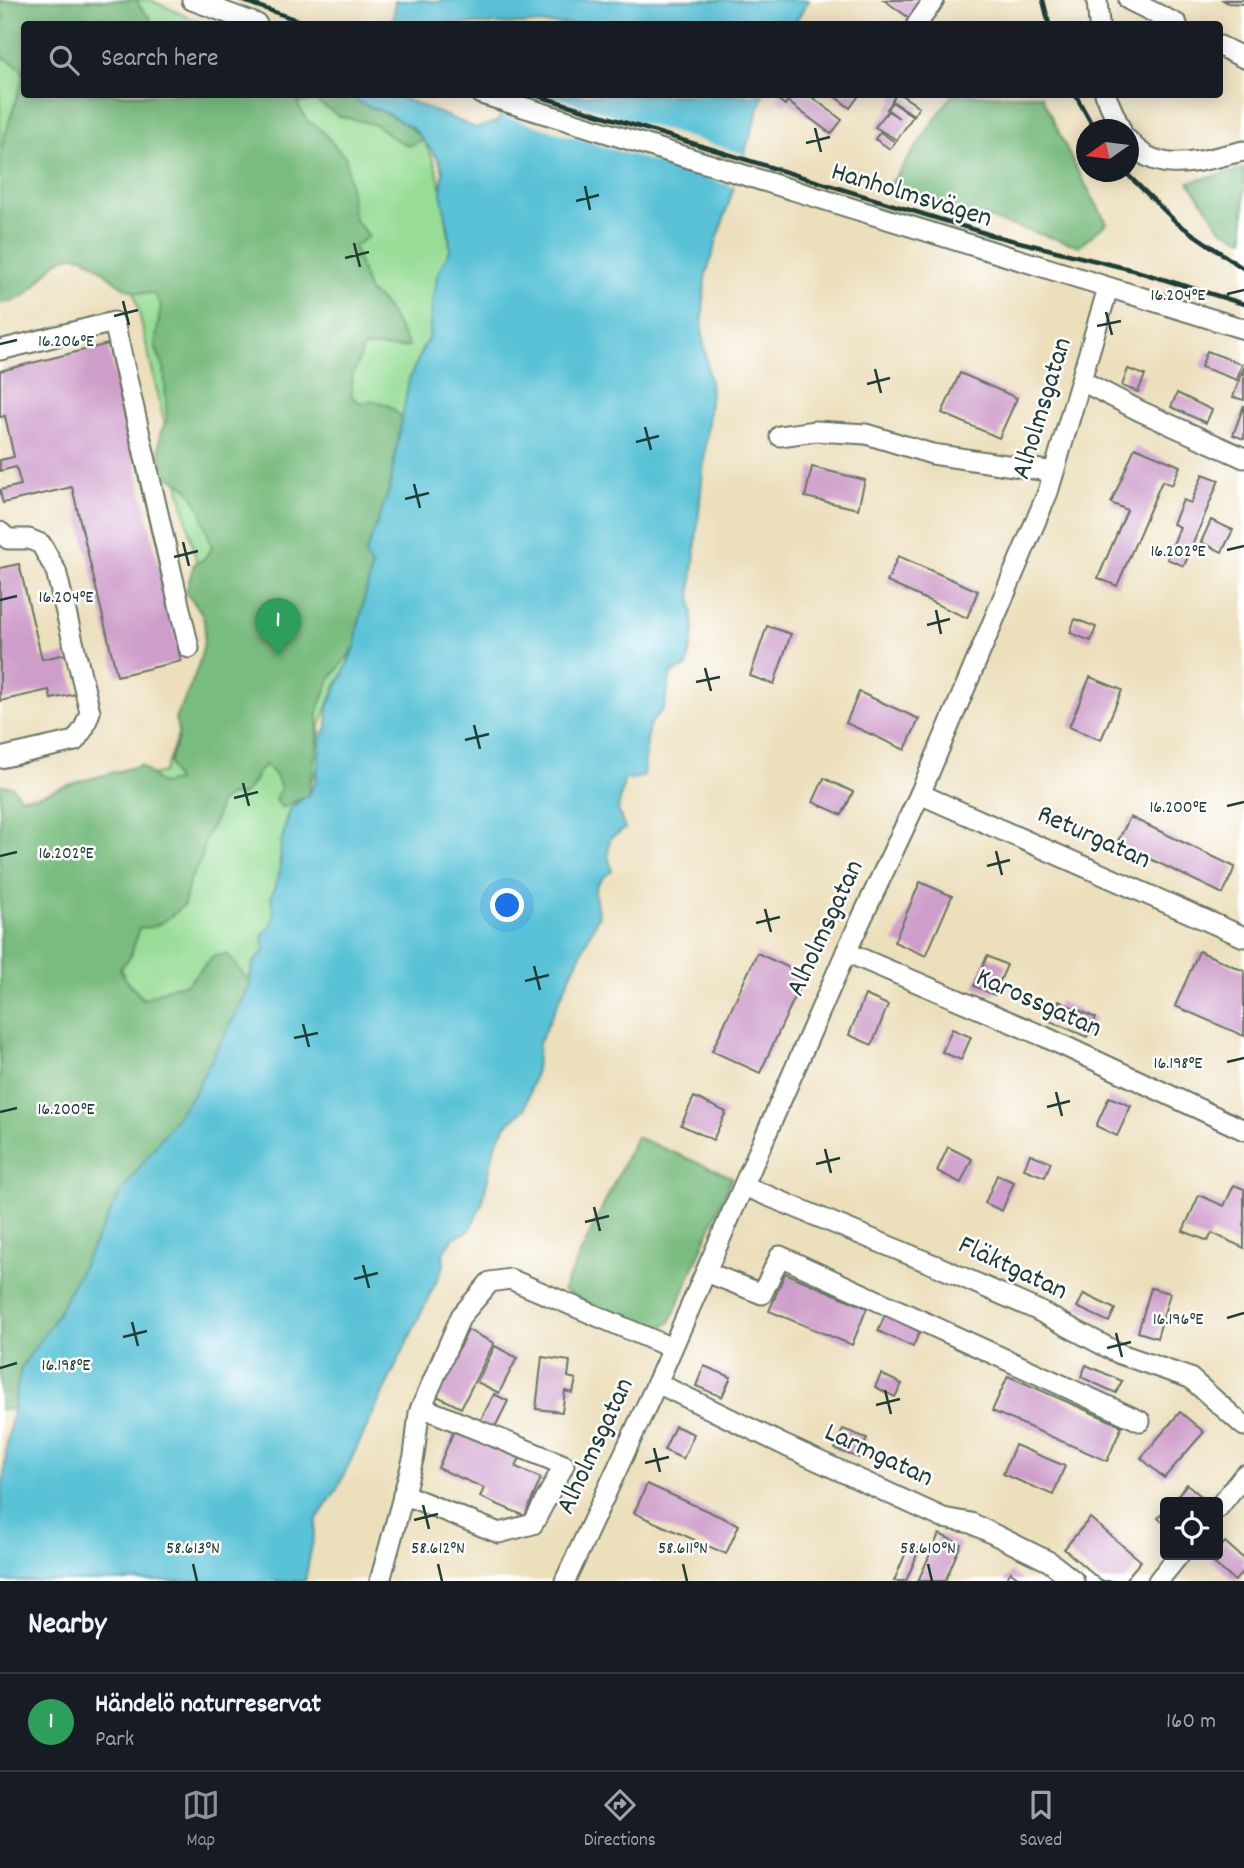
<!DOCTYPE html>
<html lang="en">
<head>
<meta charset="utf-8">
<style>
  :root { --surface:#171b24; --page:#242831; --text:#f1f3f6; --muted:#9ea1a6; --line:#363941; --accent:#8c9099 }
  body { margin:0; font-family:Dekko,sans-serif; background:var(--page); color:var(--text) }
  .controls { position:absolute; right:21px; bottom:21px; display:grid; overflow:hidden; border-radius:7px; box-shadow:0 4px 18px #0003 }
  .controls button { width:63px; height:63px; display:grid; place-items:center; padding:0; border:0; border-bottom:2px solid var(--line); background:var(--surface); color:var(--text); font:35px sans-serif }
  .compass { position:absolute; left:1076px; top:119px; width:63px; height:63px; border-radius:50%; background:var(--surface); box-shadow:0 4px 18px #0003; rotate:256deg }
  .you { position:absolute; left:508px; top:906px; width:24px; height:24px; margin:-18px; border:5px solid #fff; border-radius:50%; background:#1a73e8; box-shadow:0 0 0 10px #1a73e833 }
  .badge { display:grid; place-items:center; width:46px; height:46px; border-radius:50%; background:var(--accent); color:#fff; font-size:23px; font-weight:700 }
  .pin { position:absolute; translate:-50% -58px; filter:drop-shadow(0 2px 4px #0008) }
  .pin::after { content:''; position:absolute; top:37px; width:24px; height:21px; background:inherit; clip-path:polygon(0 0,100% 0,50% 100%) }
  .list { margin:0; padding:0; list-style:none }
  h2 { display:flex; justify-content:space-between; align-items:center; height:91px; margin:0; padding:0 28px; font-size:30px }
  h2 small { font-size:23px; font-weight:400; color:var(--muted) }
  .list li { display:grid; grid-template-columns:46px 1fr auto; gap:21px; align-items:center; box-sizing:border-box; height:98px; padding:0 28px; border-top:2px solid var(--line) }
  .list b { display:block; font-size:26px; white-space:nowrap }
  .list p { margin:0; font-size:23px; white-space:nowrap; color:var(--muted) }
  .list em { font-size:23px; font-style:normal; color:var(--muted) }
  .icon { flex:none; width:38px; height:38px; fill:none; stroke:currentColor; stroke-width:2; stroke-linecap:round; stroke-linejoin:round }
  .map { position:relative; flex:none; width:1244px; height:1581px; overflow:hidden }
  .search { position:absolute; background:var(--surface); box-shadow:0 4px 18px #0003; left:21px; right:21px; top:21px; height:77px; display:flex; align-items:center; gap:18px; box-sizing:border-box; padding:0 24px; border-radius:7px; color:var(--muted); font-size:26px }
  .sheet { height:189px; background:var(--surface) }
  nav { display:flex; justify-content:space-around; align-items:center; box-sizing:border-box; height:98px; border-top:2px solid var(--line); background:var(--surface); font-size:19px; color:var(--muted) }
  nav a { display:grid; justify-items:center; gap:4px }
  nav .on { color:var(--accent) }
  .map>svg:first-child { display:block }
</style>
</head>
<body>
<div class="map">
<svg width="1244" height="1581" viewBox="0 0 1244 1581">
  <rect width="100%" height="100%" fill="#fff"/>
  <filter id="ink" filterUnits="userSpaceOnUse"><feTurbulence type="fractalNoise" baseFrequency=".0143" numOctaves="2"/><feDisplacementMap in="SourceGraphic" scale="14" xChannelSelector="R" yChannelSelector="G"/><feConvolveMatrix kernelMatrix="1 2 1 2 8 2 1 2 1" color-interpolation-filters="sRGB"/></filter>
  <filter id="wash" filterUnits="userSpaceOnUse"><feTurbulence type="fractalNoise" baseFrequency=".00686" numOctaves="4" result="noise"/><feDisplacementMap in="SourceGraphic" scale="28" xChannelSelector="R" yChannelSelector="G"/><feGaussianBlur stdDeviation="1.57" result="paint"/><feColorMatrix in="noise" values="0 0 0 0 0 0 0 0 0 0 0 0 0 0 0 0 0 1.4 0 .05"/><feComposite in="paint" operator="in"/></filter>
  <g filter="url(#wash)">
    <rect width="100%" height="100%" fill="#ecdfbc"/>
    <!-- green -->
    <polygon fill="#97dd96" stroke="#5b8d65" stroke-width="2" points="0,0 151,0 203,24 24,24 24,94 331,95 422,137 435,164 443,196 451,252 432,335 422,348 347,666 334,689 320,726 318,765 314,777 291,808 285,824 280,861 278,912 273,937 246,982 197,1106 0,810 164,772 214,639 134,291 0,145"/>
    <!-- forest -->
    <g fill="#79bc7f" stroke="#4c7c5a" stroke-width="2">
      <path d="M4 0H137L140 7 150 18 151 24H24V94L355 95V101C380 111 405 119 423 140L408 146 391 137 377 125 339 116 315 101 297 103 307 121C327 129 329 144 346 157L354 219 369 236 354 247 369 292 379 299 388 310 409 346C393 351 381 345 364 347L352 377V397L361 403C380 399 389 403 402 418L389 491 366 555 372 567 357 631 356 645 330 680 318 711V737L308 795 282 808 275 799 281 788 276 776 265 765C251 778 256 786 240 796L230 795 220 802 216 819 206 836 202 857 189 882 184 905 169 918 153 927 139 928 131 956 120 969 127 981 143 999C161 993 169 985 187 984L213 956 227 954 251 984 193 1095 120 1194 56 1317 21 1368 14 1409 0 1410V785L12 786 20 797 37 796 74 783 141 765 161 784 176 781C174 775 170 769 170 764 169 744 185 747 175 719 188 694 213 643 202 614 199 607 190 600 186 592L194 564 203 560 212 548 201 511 194 497 188 489 169 476 159 455 160 433 167 420 164 367 155 347 161 304 153 293C114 298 101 256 75 256 49 255 39 293 16 300 11 302 5 302 0 303V152L23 77 21 68 0 55V35L4 16 0 13V4Z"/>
      <polygon points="952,95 1041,95 1075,166 1107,223 1079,246 888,188"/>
      <polygon points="1244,169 1244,239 1221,229 1189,182"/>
      <polygon points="636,1137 732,1177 670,1323 647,1332 563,1290"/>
    </g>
    <!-- water -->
    <g fill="#5ac2d7" stroke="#3c8086" stroke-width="2">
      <polygon points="425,0 438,2 442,0 809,0 794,24 393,24 395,1"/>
      <path d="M392 94 476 128 497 122 510 95H763L705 278 702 329 711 391 691 591 694 632 687 667 671 673 664 708 649 725 643 777 624 780 618 810 625 829 610 838 608 855 612 871C591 884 593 893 599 915L539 1043 536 1069 525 1109 506 1125 495 1146 482 1204 469 1231 454 1237 443 1253 444 1265 337 1489 317 1519 305 1581H0V1515L7 1443 21 1368 56 1317 120 1194 193 1095 251 985C250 969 252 960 265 951L262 936 271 926 274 912 271 897 280 871 281 843 291 807 308 795 316 780 321 739 327 727 328 707 356 645 357 631 372 567 365 555 389 491 409 379 429 336 433 297 438 273 450 250 449 231 441 193 443 171 439 160 414 129 387 113 355 101V95Z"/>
    </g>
    <!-- pier -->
    <polygon fill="#ecdfbc" points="506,94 549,95 744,154 735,187 498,114"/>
    <g id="blocks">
      <!-- building -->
      <g fill="#ce9dca">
        <polygon points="884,0 925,0 912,20"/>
        <polygon points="1223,0 1244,0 1244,4 1228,3"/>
        <polygon points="780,94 808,94 842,120 831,134 787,101 785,105 777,99"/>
        <polygon points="832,94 860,94 850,108"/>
        <polygon points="896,94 900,94 919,107 914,115 892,101"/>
        <polygon points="892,102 913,116 897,140 875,127 888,111 899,118 887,109"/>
        <polygon points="880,132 895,142 890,149 875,139"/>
        <polygon points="108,344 181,661 117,676 72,487 3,503 0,492 0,490 21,485 16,467 0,471 0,460 14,457 5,416 0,417 0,371"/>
        <polygon points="1207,351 1242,364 1237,380 1201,367"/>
        <polygon points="1244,367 1244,400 1233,397"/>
        <polygon points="1128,369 1145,375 1138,392 1122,386"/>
        <polygon points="960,373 1017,398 999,438 942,413"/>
        <polygon points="1177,393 1212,410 1206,423 1171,407"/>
        <polygon points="1244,405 1244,439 1233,435"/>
        <polygon points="1135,447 1180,466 1172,485 1162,481 1117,586 1098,578 1127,510 1111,503"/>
        <polygon points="812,467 865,480 858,509 805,497"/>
        <polygon points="1203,474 1219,480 1184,566 1167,559 1180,527 1173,524 1183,500 1191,503"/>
        <polygon points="1211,520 1233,530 1222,552 1201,542"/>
        <polygon points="898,556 978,591 967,618 887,582"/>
        <polygon points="19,564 42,659 66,654 76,694 51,699 49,690 0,701 0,568"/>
        <polygon points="1075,619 1096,627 1091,641 1070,633"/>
        <polygon points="767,626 791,634 774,684 750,676"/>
        <polygon points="1090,677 1122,690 1101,740 1069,727"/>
        <polygon points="859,692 919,719 905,750 846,723"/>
        <polygon points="824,778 853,792 842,815 813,802"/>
        <polygon points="1130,817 1235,867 1223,894 1117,843"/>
        <polygon points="920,882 952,896 926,956 894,942"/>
        <polygon points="1199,951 1244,971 1244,1036 1175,1006"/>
        <polygon points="757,953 805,975 760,1073 712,1051"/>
        <polygon points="987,956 1007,965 994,995 974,986"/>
        <polygon points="865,995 888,1005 872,1045 849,1035"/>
        <polygon points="1059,1001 1096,1018 1087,1037 1050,1021"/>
        <polygon points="952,1029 971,1037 961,1060 942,1052"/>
        <polygon points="694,1097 726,1112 713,1140 681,1125"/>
        <polygon points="1109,1097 1131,1106 1117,1136 1096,1126"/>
        <polygon points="948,1147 972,1159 961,1183 937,1171"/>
        <polygon points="1030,1154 1051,1162 1045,1177 1024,1169"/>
        <polygon points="997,1175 1014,1182 1002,1211 985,1203"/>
        <polygon points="1234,1185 1244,1189 1244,1248 1212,1233 1208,1241 1183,1231 1199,1195 1224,1206"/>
        <polygon points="785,1273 867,1308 852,1345 769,1311"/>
        <polygon points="1151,1288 1170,1293 1157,1338 1138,1332"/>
        <polygon points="1084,1294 1115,1309 1109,1322 1077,1307"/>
        <polygon points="886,1312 921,1328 913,1347 878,1331"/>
        <polygon points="468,1330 494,1343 461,1408 435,1395"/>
        <polygon points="495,1346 517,1358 499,1393 477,1382"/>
        <polygon points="542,1357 570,1361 568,1377 576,1379 573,1393 565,1391 562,1412 536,1409"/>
        <polygon points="1086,1365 1122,1381 1116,1393 1081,1377"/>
        <polygon points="704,1366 731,1377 722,1397 696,1386"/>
        <polygon points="881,1374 902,1384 895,1397 875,1387"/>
        <polygon points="1008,1376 1122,1426 1107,1461 992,1411"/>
        <polygon points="494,1394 508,1401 493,1431 479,1423"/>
        <polygon points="1180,1412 1204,1432 1164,1478 1141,1458"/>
        <polygon points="456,1426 521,1455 516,1467 541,1478 525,1516 480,1497 484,1488 438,1468"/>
        <polygon points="675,1426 694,1434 683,1459 664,1450"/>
        <polygon points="843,1429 867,1438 859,1458 835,1449"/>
        <polygon points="1015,1445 1065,1466 1053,1495 1003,1474"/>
        <polygon points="647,1484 739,1525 726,1554 634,1513"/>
        <polygon points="1187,1484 1202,1497 1198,1502 1172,1502"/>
        <polygon points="1165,1509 1165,1524 1158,1518"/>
        <polygon points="1090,1518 1141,1561 1124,1581 1101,1581 1064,1549"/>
        <polygon points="939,1534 961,1544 945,1581 918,1581"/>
        <polygon points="1225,1542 1244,1559 1244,1570 1235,1581 1210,1560 1214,1555 1218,1555 1218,1551"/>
        <polygon points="910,1543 920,1548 906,1581 894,1581"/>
        <polygon points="1011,1572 1023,1581 1004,1581"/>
      </g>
    </g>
  </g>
  <g filter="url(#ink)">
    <use href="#blocks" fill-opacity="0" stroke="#677664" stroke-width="2"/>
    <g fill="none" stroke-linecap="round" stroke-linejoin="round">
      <!-- minor casing -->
      <g stroke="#677664" stroke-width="23">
        <g id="minor">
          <polyline points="192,0 257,24"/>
          <polyline points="1097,0 1099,24"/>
          <polyline points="1129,0 1177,24"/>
          <polyline points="917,24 934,0"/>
          <polyline points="1220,46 1244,58"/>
          <polyline points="481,94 1244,329"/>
          <polyline points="1105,94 1121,130"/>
          <path d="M1128 140C1159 179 1203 159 1244 151"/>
          <polyline points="0,350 114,322 189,648"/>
          <polyline points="1082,381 1140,411 1244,458"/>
          <polyline points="780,436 816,431 866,434 932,454 1054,472"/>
          <polyline points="0,532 8,539 29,539 41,544 56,571 90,712 84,728 75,741 0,758"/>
          <polyline points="920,794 1244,937"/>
          <polyline points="846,952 1043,1036 1244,1130"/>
          <polyline points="744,1186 937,1266 1037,1310 1120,1354 1190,1378 1244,1426"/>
          <polyline points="706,1272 762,1294 780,1256 1140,1421"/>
          <polyline points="657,1383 786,1446 943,1518 971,1523 1050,1562 1074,1581"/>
          <polyline points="403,1494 499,1533 533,1524 564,1465 421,1407"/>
          <polyline points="1218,1508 1244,1475"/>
          <polyline points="380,1581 414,1456 419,1413 461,1316 490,1282 510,1279 672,1348"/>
          <polyline points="565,1581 657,1383 846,952 920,794 1048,492 1108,288"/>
          <polyline points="1158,1581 1179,1555"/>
        </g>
      </g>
      <!-- minor -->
      <use href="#minor" stroke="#fff" stroke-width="19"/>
      <!-- rail -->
      <g stroke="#1f3d34" stroke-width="4.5">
        <polyline points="241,0 308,24"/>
        <polyline points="1043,0 1049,24"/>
        <polyline points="532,94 991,235 1133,270 1244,304"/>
        <polyline points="1075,94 1095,130"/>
        <polyline points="1125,172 1177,223 1244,269"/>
      </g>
    </g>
  </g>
  <!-- ticks -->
  <path fill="none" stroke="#1f3d34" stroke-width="2.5" d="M815 128 821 152M806 143 830 137M585 186 590 210M576 201 599 195M354 243 360 267M345 258 369 252M1227 294 1244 290M123 301 129 325M1106 312 1112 335M114 316 138 310M1097 326 1121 321M0 344 17 340M875 369 881 393M867 384 890 378M645 427 651 450M636 442 659 436M414 484 420 508M405 499 429 493M183 542 189 566M1227 550 1244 546M174 557 198 551M0 600 17 596M936 610 941 634M927 625 950 619M705 668 711 691M696 682 720 677M474 725 480 749M465 740 489 734M243 783 249 806M234 798 258 792M1227 806 1244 802M996 851 1002 875M0 856 17 852M987 866 1010 860M765 909 771 932M756 923 780 917M534 966 540 990M525 981 549 975M303 1024 309 1047M294 1038 318 1033M1227 1062 1244 1058M1056 1092 1062 1116M1047 1107 1070 1101M0 1112 17 1108M825 1149 831 1173M816 1164 840 1158M594 1207 600 1231M585 1222 609 1216M363 1265 369 1288M354 1279 378 1273M1227 1318 1244 1313M132 1322 138 1346M1116 1333 1122 1357M123 1337 147 1331M1107 1348 1131 1342M0 1368 17 1363M885 1390 891 1414M876 1405 900 1399M654 1448 660 1472M645 1463 669 1457M423 1505 429 1529M414 1520 438 1514M193 1564 197 1581M438 1564 442 1581M683 1564 687 1581M928 1564 932 1581"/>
  <g text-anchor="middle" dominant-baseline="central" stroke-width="5" stroke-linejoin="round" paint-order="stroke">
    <!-- street labels -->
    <g font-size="28" fill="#1f3d34" stroke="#fff">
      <text transform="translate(911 197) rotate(17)">Hanholmsvägen</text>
      <text transform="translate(1044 409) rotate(-73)">Alholmsgatan</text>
      <text transform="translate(1093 839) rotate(24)">Returgatan</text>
      <text transform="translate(827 929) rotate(-65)">Alholmsgatan</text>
      <text transform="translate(1038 1005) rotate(24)">Karossgatan</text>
      <text transform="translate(1012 1270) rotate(25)">Fläktgatan</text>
      <text transform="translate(597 1447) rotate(-65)">Alholmsgatan</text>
      <text transform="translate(878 1457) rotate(25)">Larmgatan</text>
    </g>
  </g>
  <g font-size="18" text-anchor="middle" fill="#1f3d34" stroke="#fff" stroke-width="5" stroke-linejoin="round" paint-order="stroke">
    <text x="1178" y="300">16.204°E</text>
    <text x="66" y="346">16.206°E</text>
    <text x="1178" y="556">16.202°E</text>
    <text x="66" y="602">16.204°E</text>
    <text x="1178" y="812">16.200°E</text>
    <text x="66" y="858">16.202°E</text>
    <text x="1178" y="1068">16.198°E</text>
    <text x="66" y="1114">16.200°E</text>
    <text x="1178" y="1324">16.196°E</text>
    <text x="66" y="1370">16.198°E</text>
    <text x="193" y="1553">58.613°N</text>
    <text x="438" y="1553">58.612°N</text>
    <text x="683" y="1553">58.611°N</text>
    <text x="928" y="1553">58.610°N</text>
  </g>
</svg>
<div class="controls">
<button><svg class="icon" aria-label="locate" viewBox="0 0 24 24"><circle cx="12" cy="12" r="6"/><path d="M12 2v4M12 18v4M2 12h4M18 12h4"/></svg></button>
</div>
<svg class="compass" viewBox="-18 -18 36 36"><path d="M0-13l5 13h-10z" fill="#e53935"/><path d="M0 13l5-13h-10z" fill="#9ea1a6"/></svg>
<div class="you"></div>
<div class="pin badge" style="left:278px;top:656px;background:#2e9e5b">1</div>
<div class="search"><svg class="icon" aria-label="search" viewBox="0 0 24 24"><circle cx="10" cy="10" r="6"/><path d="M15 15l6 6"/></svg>Search here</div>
</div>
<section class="sheet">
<h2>Nearby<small></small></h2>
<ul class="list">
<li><span class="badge" style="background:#2e9e5b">1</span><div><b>Händelö naturreservat</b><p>Park</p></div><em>160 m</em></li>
</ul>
</section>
<nav>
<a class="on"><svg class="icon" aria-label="map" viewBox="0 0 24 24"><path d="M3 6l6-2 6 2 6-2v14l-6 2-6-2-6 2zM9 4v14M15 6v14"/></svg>Map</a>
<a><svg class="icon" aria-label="directions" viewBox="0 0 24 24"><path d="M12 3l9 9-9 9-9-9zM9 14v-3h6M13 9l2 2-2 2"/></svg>Directions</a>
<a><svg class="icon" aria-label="saved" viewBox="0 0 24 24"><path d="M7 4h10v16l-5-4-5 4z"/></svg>Saved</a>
</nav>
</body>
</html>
